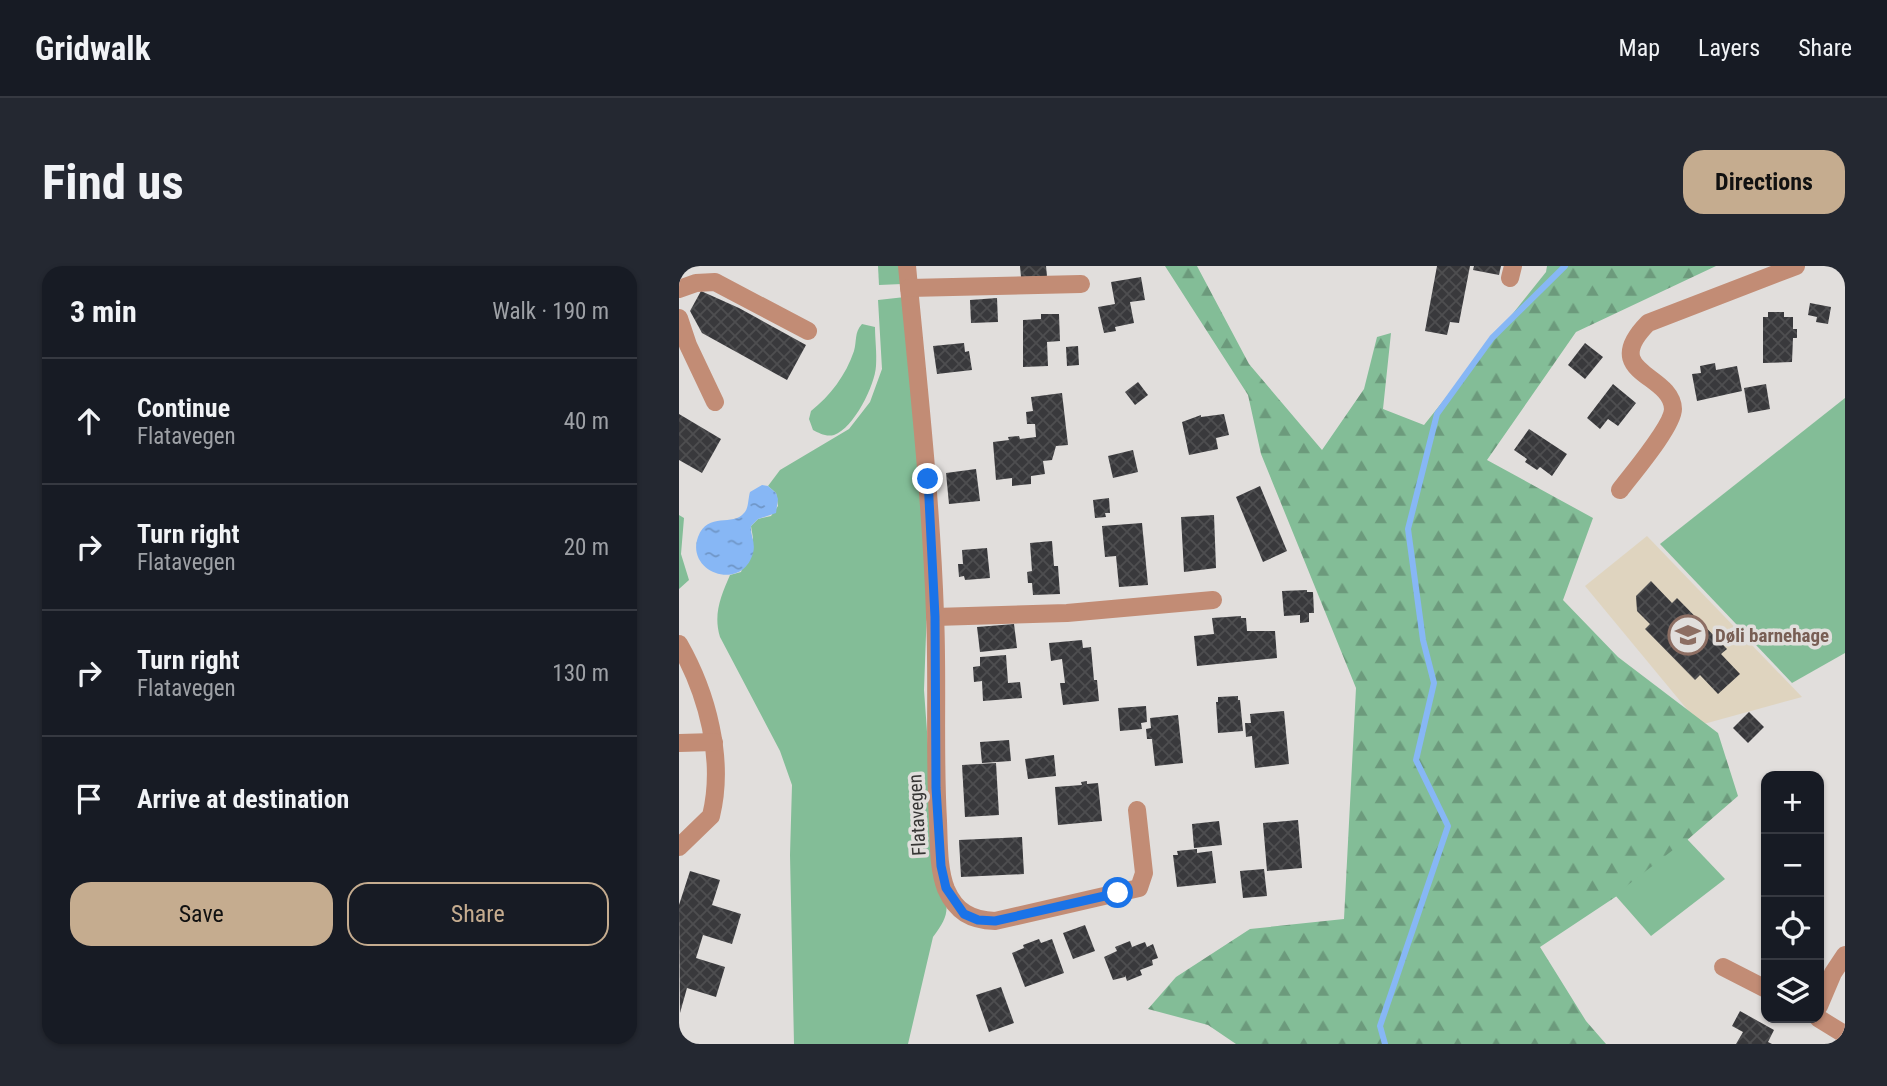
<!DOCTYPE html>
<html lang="en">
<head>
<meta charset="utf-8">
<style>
  :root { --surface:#171b24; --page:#242831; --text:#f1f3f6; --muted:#9ea1a6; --line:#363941; --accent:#c5ac8f }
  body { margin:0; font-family:"Roboto Condensed",sans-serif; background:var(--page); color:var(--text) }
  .controls { position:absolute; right:21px; bottom:21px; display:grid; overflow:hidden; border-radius:14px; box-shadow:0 2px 5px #0004 }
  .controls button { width:63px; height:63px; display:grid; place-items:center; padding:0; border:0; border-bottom:2px solid var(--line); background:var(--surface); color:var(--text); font:35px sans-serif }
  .stop { position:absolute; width:21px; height:21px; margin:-16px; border:5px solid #1a73e8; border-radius:50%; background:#fff }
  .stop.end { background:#1a73e8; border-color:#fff; box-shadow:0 2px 7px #0008 }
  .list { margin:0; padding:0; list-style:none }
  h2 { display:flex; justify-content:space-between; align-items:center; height:91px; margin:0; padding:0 28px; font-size:30px }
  h2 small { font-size:23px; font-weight:400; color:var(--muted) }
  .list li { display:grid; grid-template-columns:46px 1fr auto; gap:21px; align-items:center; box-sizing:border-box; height:126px; padding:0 28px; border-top:2px solid var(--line) }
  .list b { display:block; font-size:26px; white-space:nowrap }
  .list p { margin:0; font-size:23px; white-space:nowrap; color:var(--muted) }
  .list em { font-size:23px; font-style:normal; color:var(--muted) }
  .actions { display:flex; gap:14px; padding:21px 28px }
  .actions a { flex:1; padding:16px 0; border:2px solid var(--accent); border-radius:21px; text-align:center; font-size:24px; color:var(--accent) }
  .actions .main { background:var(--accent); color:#111 }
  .icon { flex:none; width:38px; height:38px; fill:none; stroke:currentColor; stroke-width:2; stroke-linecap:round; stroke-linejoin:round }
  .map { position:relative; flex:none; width:1166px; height:778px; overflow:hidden; border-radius:21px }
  header { display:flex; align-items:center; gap:42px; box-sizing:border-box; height:98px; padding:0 35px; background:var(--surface); border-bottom:2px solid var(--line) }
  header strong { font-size:33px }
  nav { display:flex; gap:38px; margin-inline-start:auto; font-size:24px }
  .intro { display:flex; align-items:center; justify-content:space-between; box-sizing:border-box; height:168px; padding:0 42px }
  h1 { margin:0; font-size:49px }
  .button { padding:18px 32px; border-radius:21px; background:var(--accent); color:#111; font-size:24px; font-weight:700 }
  main { display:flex; gap:42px; padding:0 42px }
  aside { flex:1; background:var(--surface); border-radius:21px; box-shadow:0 2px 5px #0004 }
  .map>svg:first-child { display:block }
</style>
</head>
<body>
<header>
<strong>Gridwalk</strong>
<nav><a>Map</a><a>Layers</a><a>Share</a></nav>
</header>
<div class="intro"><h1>Find us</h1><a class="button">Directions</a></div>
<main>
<aside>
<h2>3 min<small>Walk · 190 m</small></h2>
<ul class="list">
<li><svg class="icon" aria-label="ahead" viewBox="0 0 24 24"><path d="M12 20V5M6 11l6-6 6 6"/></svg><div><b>Continue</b><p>Flatavegen</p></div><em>40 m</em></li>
<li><svg class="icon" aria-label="right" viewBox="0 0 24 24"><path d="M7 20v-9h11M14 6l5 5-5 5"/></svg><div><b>Turn right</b><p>Flatavegen</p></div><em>20 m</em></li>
<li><svg class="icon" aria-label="right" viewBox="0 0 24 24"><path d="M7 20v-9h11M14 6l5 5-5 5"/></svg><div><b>Turn right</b><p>Flatavegen</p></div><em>130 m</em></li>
<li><svg class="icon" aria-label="arrive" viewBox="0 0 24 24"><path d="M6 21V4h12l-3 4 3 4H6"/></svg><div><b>Arrive at destination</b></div></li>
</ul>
<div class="actions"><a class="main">Save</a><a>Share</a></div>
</aside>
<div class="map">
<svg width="1166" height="778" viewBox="0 0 1166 778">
  <defs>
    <pattern id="forest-firs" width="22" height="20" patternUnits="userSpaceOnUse" patternTransform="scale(1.75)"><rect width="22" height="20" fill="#83bd97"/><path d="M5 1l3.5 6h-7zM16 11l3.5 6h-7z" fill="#6c9a7c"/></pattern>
    <pattern id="water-ripples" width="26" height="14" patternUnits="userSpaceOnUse" patternTransform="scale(1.75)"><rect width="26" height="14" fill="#87b7f5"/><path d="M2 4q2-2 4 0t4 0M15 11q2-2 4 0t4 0" fill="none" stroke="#6f96c7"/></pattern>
    <pattern id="building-cross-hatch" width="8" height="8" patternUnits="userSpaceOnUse" patternTransform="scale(1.75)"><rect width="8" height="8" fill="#39393c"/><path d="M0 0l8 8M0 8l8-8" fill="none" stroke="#4e4e50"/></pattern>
  </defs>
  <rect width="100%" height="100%" fill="#e1dedc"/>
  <!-- education -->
  <polygon fill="#dfd4bf" points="968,270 1123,431 1021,459 906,320"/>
  <!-- forest -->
  <polygon fill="url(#forest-firs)" points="486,0 518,0 570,98 643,184 685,123 698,71 712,67 704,143 745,159 867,6 868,0 1037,0 897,66 808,194 914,252 884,334 939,391 1039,467 1059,530 962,614 861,681 907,755 927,778 557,778 529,759 469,743 497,711 571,663 665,653 677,422 582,188 569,129"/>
  <!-- park -->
  <g fill="#83bd97">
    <polygon points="199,0 221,0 223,18 200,19"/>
    <path d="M226 31 244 235 248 341 245 424 259 618C272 640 270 650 254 671L229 778H115L111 589 113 519 101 485 41 371C34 348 42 330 51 309L62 306 74 272 72 260 79 253 92 250 99 240 97 227 89 220 101 204 170 163 191 136 203 103 199 34Z"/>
    <path d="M183 58 196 61C196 73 198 87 197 100 196 119 175 162 155 169 147 171 140 167 134 164L130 153 132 145C151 130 167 109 175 85 178 75 175 67 183 58Z"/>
    <polygon points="1166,132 1166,387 1113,417 981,278"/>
    <polygon points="0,249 5,252 2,288 10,314 0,323"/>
    <polygon points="1008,573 1046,613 972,670 936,629"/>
  </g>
  <!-- water -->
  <path fill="url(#water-ripples)" d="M83 219 89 220 97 227 99 233 97 247 79 253 72 260C71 269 77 277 74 287 63 327 6 306 19 271 29 245 54 261 65 247 70 242 69 232 71 226Z"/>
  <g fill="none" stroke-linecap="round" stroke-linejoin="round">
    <!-- stream -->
    <polyline stroke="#87b7f5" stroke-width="6" points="706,778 701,760 769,560 737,494 755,417 744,374 729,263 758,148 813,72 886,0"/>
  </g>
  <!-- building -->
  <g fill="url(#building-cross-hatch)">
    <polygon points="341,0 367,0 368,10 342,11"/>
    <polygon points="758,0 791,0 780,57 771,56 768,69 746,65"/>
    <polygon points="795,0 822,0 820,9 794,4"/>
    <polygon points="462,11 466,34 451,36 455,57 436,61 437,65 425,67 419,41 436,38 432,16"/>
    <polygon points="22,25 60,42 127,79 108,114 23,67 11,45"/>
    <polygon points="318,32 319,56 292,57 291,34"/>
    <polygon points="1131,37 1152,41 1149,58 1137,56 1138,51 1129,49"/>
    <polygon points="1089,46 1105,46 1105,51 1114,51 1114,63 1118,63 1118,72 1114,72 1113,96 1084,97 1084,51 1089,51"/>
    <polygon points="362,48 380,48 381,75 368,76 369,100 344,101 344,54 362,53"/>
    <polygon points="285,77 286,86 290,85 293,104 258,108 254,80"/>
    <polygon points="906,77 924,91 906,113 889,99"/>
    <polygon points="399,80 400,99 388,100 387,81"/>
    <polygon points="1036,97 1037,104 1058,100 1063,125 1018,135 1013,108 1022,107 1021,100"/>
    <polygon points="459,116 469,129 456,139 446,126"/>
    <polygon points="934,118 957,137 939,160 929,153 921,163 908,152"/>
    <polygon points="1087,118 1091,143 1069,147 1065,122"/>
    <polygon points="383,127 389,179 377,180 373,194 364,195 366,208 352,210 352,218 333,220 333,212 317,214 314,176 330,174 329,171 340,170 341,173 357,171 356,158 348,158 347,146 354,145 352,131"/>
    <polygon points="0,148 42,173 23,207 0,194"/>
    <polygon points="545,148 550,169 537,172 539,183 510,189 503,156 522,149 522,151"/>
    <polygon points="850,163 888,188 873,210 861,201 858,204 846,196 848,193 835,184"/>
    <polygon points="454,184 459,206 434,212 429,190"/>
    <polygon points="297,203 301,235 270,238 267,207"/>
    <polygon points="581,220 608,285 584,296 557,231"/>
    <polygon points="430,232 431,247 426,247 427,251 416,252 414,234"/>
    <polygon points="535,249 537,302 505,306 502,251"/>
    <polygon points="463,257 469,319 440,321 437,290 426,291 423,260"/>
    <polygon points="373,275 375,300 379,300 381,328 354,329 353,317 349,317 348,306 353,305 351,277"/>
    <polygon points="308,282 311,312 286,314 285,310 280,311 279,298 284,298 283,284"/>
    <polygon points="972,315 993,337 998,332 1048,383 1042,388 1061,408 1039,428 1021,409 1016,414 966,363 971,358 958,345 957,330"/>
    <polygon points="628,324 628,326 634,326 635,347 630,347 630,356 621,357 621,349 605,350 603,325"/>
    <polygon points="562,350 562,352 567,352 568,365 596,365 598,392 518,400 515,370 535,368 533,352"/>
    <polygon points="335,358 338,382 301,386 298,361"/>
    <polygon points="403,374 404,382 412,381 415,414 418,414 420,435 384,439 381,417 386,417 383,393 372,395 370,377"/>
    <polygon points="327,389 329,417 341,416 343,432 304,435 303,415 295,416 294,401 301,400 301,391"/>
    <polygon points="559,430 559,434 561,434 564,465 539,467 537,436 539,436 539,431"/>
    <polygon points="467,440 468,456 462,457 463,463 441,465 439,442"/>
    <polygon points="605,445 610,498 576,502 573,470 567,471 566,457 572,457 571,448"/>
    <polygon points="1070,446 1085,461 1069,477 1054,462"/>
    <polygon points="499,449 504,497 476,500 473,473 468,473 467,463 472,462 471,452"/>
    <polygon points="330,474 332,495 303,497 301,476"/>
    <polygon points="375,489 377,510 349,513 346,493"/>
    <polygon points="317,497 320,549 286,551 283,499"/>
    <polygon points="408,515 408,518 419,517 423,555 379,559 376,521 403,519 402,516"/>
    <polygon points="619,554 623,602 588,605 584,557"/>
    <polygon points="540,555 543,579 515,582 513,558"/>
    <polygon points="343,571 345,608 282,611 280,574"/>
    <polygon points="518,583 518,587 533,585 537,617 498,621 494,589 499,589 498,585"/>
    <polygon points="585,603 588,630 564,632 561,605"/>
    <polygon points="11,605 41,614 33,639 62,648 53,678 24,669 17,692 46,701 37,731 8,722 1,747 0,639"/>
    <polygon points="406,659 416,685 394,693 384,667"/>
    <polygon points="360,673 362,677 373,673 385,707 346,721 333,687 345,682 344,679"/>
    <polygon points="451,675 453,681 466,676 468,681 474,678 479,692 473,694 474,699 461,704 463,709 448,715 446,709 446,711 434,714 425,691 438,685 436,681"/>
    <polygon points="322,721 335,757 310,766 297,729"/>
    <polygon points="1061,745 1095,764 1089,776 1093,778 1057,778 1064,766 1053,760"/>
  </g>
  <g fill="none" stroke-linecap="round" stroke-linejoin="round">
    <!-- minor -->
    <g stroke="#c28c75" stroke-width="18">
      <path d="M228 0C239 116 252 232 256 348 259 417 255 486 259 555 260 577 259 602 267 623 277 646 292 654 316 655L460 622 465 607 458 544"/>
      <polyline points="831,12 834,0"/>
      <polyline points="230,22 402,18"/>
      <polyline points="0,23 17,17 36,16 129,65"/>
      <polyline points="0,52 9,79 36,136"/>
      <path d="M941 224C953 208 994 160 994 143 993 107 919 108 969 57L1117 0"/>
      <polyline points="256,351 388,347 534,334"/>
      <path d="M0 378C28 427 46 493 32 550L0 581"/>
      <polyline points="0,477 35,476"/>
      <polyline points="1044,701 1087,723"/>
      <polyline points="1140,740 1154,707 1166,689"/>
      <polyline points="1139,752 1165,768"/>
    </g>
  </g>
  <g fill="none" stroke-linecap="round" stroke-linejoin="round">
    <!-- route -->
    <polyline stroke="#1a73e8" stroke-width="9" points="249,213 256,351 257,522 262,600 267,622 285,648 299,654 316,655 439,627"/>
  </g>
  <!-- icons -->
  <defs>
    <g id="school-ring" transform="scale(2.0125)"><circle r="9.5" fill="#e1dedc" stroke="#8d6e63" stroke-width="1.5"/><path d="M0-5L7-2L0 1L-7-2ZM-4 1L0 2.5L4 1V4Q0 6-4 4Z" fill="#8d6e63"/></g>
  </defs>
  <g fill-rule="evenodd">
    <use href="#school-ring" x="1009" y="369"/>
  </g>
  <g text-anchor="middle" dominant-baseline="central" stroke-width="7" stroke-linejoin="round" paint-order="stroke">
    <!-- education labels -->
    <g font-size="19" font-weight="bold" fill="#785e54" stroke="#e1dedc" text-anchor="start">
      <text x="1036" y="369">Døli barnehage</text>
    </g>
    <!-- street labels -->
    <g font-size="19" fill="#363534" stroke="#e1dedc">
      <text transform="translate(238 549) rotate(-93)">Flatavegen</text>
    </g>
  </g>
</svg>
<div class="controls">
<button>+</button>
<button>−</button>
<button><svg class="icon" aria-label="locate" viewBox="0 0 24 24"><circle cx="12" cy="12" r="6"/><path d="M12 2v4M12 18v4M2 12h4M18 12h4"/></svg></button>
<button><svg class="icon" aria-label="layers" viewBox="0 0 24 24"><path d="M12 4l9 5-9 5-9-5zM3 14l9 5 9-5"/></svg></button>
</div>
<div class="stop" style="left:439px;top:627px"></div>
<div class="stop end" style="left:249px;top:213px"></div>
</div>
</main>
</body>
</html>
